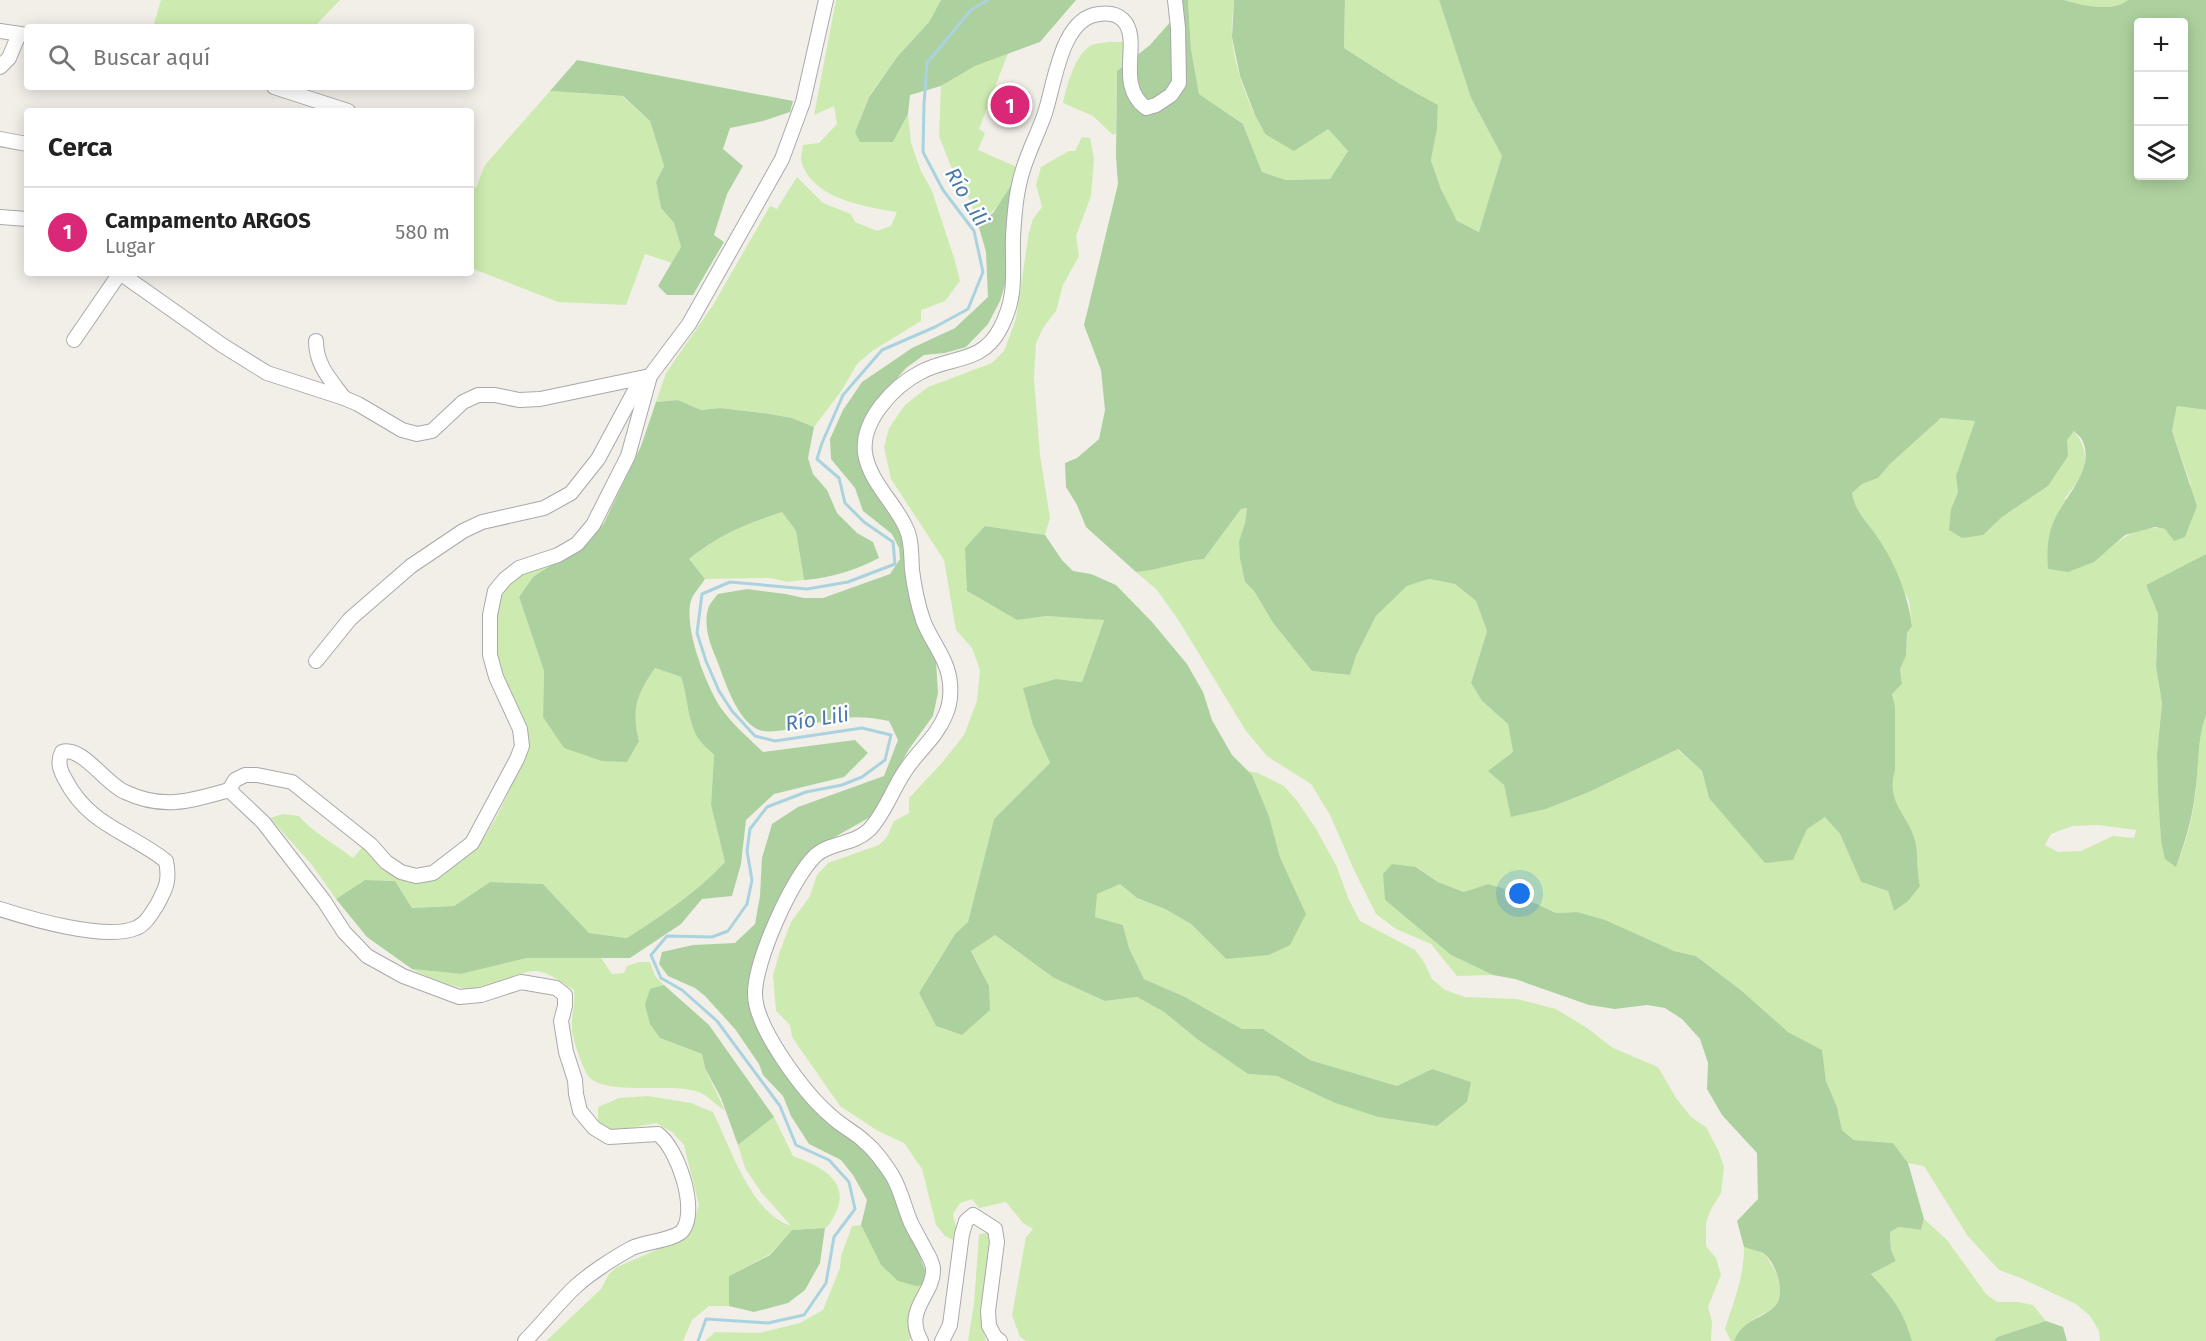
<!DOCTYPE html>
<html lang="es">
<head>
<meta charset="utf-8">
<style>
  :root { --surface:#fff; --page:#f6f6f6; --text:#222; --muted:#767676; --line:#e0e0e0; --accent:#db2777 }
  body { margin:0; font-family:"Fira Sans",sans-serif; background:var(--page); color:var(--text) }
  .controls { position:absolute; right:18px; top:18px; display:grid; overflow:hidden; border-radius:6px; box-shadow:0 3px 15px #0003 }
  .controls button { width:54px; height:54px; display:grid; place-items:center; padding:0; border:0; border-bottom:2px solid var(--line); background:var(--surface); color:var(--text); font:30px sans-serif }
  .you { position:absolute; left:1520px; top:894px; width:21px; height:21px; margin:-15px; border:4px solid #fff; border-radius:50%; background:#1a73e8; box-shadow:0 0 0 9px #1a73e833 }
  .badge { display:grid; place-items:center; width:39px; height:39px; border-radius:50%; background:var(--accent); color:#fff; font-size:20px; font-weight:700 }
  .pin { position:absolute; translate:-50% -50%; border:3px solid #fff; box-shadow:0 2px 6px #0006 }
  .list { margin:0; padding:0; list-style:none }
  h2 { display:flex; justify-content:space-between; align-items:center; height:78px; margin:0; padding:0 24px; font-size:26px }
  h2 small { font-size:20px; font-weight:400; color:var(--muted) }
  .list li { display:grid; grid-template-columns:39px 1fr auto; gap:18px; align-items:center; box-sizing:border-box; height:90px; padding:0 24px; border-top:2px solid var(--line) }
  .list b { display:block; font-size:22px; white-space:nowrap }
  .list p { margin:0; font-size:20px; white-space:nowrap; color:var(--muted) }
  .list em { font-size:20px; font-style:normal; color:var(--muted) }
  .icon { flex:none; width:33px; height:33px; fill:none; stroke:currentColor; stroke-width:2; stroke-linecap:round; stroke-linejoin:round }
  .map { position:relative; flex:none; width:2206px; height:1341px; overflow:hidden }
  .search { position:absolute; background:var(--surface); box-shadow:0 3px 15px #0003; left:24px; top:24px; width:450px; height:66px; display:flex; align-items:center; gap:15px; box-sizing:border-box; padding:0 21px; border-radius:6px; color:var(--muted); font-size:22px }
  .panel { position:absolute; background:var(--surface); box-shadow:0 3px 15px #0003; left:24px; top:108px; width:450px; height:168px; border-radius:6px }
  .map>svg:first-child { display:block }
</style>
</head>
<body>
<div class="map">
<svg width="2206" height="1341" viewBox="0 0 2206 1341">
  <rect width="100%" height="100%" fill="#f2efe9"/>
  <!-- grass -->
  <g fill="#cdebb0" fill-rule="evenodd">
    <polygon points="161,0 340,0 314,27 153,27"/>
    <path d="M836 0H941L929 22 897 57 869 96 855 132 893 142 908 114 911 143 921 171 932 191 955 261 960 281 945 301 921 310V321L872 351 857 364 842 390 814 427 792 418 770 414 720 408 701 410 678 400 656 402 666 373 713 305 770 206 777 209 797 177 823 203 851 214 855 222 877 231 891 226 897 212C866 207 814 199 802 164 800 159 802 151 803 145L819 143 837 124 834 106 814 115Z"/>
    <path d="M1188 0H1234C1233 12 1231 25 1232 37 1235 71 1249 105 1265 134L1328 129 1348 151 1330 179 1286 180 1262 172 1243 124 1199 94 1191 49Z"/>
    <polygon points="1345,0 1439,0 1471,98 1502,156 1480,232 1457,222 1441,189 1431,159 1437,129 1438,105 1400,84 1344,48"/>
    <path d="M2064 0H2128C2112 13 2081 5 2064 0Z"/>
    <path d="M1109 42H1124L1138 54 1117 71 1116 133 1113 135 1093 116 1063 103C1067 85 1074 57 1090 46 1095 43 1103 43 1109 42Z"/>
    <path d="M1008 53 979 129 985 133 978 150 1017 167C1012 190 997 210 978 224L966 191 952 169 939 136 941 86 975 66Z"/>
    <polygon points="550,91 622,96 650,121 664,166 656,182 661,208 674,223 681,247 672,263 645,254 626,305 558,302 471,268 471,186 476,188 485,165"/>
    <polygon points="1082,137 1090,138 1094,159 1091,196 1076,236 1079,256 1063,285 1056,311 1043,328 1036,343 1034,378 1040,455 1050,518 1045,535 985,526 967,591 1017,620 1047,616 1104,619 1082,682 1056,679 1033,725 1050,763 994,819 968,922 955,934 919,993 936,1026 962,1035 989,986 971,950 995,935 1054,978 1105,1001 1137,997 1164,1012 1197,1039 1248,1074 1277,1076 1335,1103 1378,1117 1437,1126 1467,1102 1432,1069 1397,1086 1310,1060 1263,1029 1242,1029 1183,996 1144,979 1129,948 1123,925 1095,917 1096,894 1120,884 1137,898 1165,909 1191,924 1226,959 1306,914 1280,857 1269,816 1252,775 1248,771 1258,773 1284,786 1297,801 1315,827 1337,867 1348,898 1360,921 1415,950 1424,962 1432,979 1445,990 1465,997 1517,999 1556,1009 1587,1028 1613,1048 1658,1067 1676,1098 1691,1117 1706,1127 1719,1152 1724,1167 1721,1193 1710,1211 1706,1223 1706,1246 1716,1258 1721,1275 1708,1307 1712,1321 1711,1341 1026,1341 1020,1337 1012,1315 1026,1237 1033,1229 1023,1223 1006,1202 979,1208 972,1199 960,1203 953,1214 957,1232 955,1241 945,1236 936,1225 922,1169 904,1143 878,1131 840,1106 792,1037 790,1025 776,1011 773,975 780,951 791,922 810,896 817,875 828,863 879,845 887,837 894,821 909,813 909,798 941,764 964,735 977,701 980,670 972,648 956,630 944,560 891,479 884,447 889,428 905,405 928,387 992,363 1004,351 1016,319 1029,232 1033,219 1042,207 1036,185 1041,167 1069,151 1075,151"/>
    <path d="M2177 406 2206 410V554L2146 585 2158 614 2156 667 2162 703 2157 754 2161 841 2176 866C2187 842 2193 816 2196 789 2198 764 2198 739 2206 715V1341H2100L2099 1331 2090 1316 2076 1304 2021 1278 1999 1270 1967 1235 1924 1166 1908 1163 1893 1143 1854 1140 1842 1130 1837 1107 1826 1081 1821 1050 1788 1032 1742 991 1696 956 1674 951 1577 912 1556 913 1502 888 1488 884 1465 892 1438 882 1417 867 1385 900 1451 955 1493 975 1457 976 1431 944 1396 929 1376 914 1355 872 1330 815 1311 784 1267 756 1246 731 1179 621 1157 590 1136 572C1160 570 1181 561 1204 559L1241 509 1247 508 1245 523 1239 541 1245 582 1254 591 1273 623 1312 671 1350 675 1356 656 1376 616 1407 586 1429 579 1455 584 1476 601 1487 631 1471 683 1482 701 1508 724 1513 752 1504 785 1512 816 1546 809 1589 792 1677 749 1702 771 1709 798 1793 859 1807 828 1825 816 1840 834 1861 882 1888 891 1894 911 1920 886C1917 872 1918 858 1916 844 1910 815 1884 805 1895 770V706L1892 694 1902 684 1900 669 1906 656 1907 633 1912 625 1909 601 1879 540 1854 506 1852 493 1862 484 1878 478 1890 464 1941 418 1975 421 1957 476 1958 492 1951 509 1982 535 2002 517 2048 486 2067 439 2074 431C2094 456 2084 475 2065 498L2094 562C2115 544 2135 523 2165 529L2191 485 2172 431ZM2098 825 2136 830 2134 838 2113 836 2081 851 2058 852 2045 845 2051 834 2072 826Z"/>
    <path d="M782 512 796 531 804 580 788 582 770 578 705 579 688 560C721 534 743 525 782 512Z"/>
    <path d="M557 563 533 577 519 597 544 671 543 717 639 741C631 709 637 694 655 668L681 677C688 697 687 720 698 737 702 744 709 750 714 755L711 805 725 862C696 893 663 915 628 938L589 933 543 884 490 882 454 906 412 908 395 881 365 880 336 899 312 865 270 818 283 814 299 816C315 834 335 844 353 858L366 843 412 879 465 855 483 839 497 816 526 755 524 724 498 668 496 624 497 599 504 588 521 575Z"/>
    <path d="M527 958H601L612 974 624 973 627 966 639 962H650L655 976 664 985 650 990 660 1038 702 1054 705 1068 725 1111C717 1106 707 1095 699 1092 673 1082 609 1096 590 1078 584 1073 575 1045 573 1036 569 1020 576 1006 574 990 564 984 549 972 536 971 519 971 495 986 478 990 466 992 422 976 412 969L461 974Z"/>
    <path d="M648 1096 691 1103 713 1112C731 1148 750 1212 791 1226L761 1192 745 1168 738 1145 774 1117 793 1156C818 1165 851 1180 836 1212 833 1218 831 1224 825 1228L792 1230 770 1254 729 1276V1306H709L692 1320 683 1341H546L601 1289 609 1274 617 1267 656 1250 691 1228 699 1206 684 1145 672 1132 656 1123 613 1131 598 1124V1107L619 1098Z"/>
    <path d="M1924 1219 1947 1240 1986 1294 1997 1302H2018L2033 1305 2046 1321 1997 1337 1994 1341H1912C1904 1314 1891 1294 1871 1274L1896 1261 1891 1250 1890 1232 1899 1227 1921 1230Z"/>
    <polygon points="861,1225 881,1265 926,1285 911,1327 910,1341 705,1341 715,1332 759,1333 800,1323 823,1310 840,1268 841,1256 852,1226"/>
    <polygon points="988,1233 990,1251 981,1323 986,1341 968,1341 974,1304 979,1234"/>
    <path d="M1744 1247 1765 1254 1777 1274 1781 1291 1776 1307C1759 1316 1742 1323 1734 1341H1731L1725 1329C1734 1300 1744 1278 1744 1247Z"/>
  </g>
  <!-- forest -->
  <g fill="#add19e" fill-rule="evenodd">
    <polygon points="941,0 1076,0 1040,42 975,66 941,86 910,95 908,114 893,142 860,142 855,132 869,97 897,57 929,22"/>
    <path d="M1179 0H1188L1191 49 1199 94 1243 124 1262 172 1286 180 1330 179 1348 151 1328 129 1294 151 1265 134 1255 115 1240 76 1232 37 1234 0H1345L1344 48 1400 84 1438 105 1437 129 1431 160 1441 189 1457 221 1479 232 1502 156 1471 98 1439 0H2064C2081 5 2112 13 2128 0H2206V410L2177 406 2172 431 2197 506 2185 537 2174 541 2165 529 2155 527 2125 535 2094 562 2068 572 2048 569C2047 553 2047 538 2053 523 2063 498 2095 470 2083 442 2082 438 2077 434 2074 431L2067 440 2068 456 2048 486 2002 517 1983 535 1962 538 1949 530 1951 509 1958 492 1956 476 1975 421 1941 418 1890 464 1878 478 1862 484 1852 493C1856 515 1869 523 1880 541 1897 567 1908 596 1912 626L1907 633 1906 656 1900 669 1902 684 1892 694 1895 706V770C1885 805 1910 815 1916 844 1918 858 1917 872 1920 886L1908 901 1894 911 1888 891 1861 882 1840 834 1825 817 1807 829 1793 860 1765 863 1709 798 1702 771 1678 749 1589 792 1546 809 1511 817 1504 785 1488 771 1513 752 1508 724 1482 701 1471 683 1487 631 1476 601 1455 584 1429 579 1407 586 1376 616 1356 656 1350 675 1312 671 1273 623 1254 591 1245 582 1240 558 1239 541 1245 523 1247 508 1241 509 1204 559C1181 561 1160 570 1136 572L1086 527 1077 505 1066 487 1065 463 1077 458 1099 439 1105 410 1101 370 1084 325 1118 184 1116 157 1117 71 1150 45 1172 20ZM2138 22H2184V176H2138Z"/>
    <polygon points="577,60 793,101 790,112 763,121 730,128 723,149 743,166 727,194 714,235 724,242 693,295 667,295 658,286 681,247 674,223 661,208 656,182 664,166 650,121 623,96 550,91"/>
    <path d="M1014 181 1008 275 1000 301 988 324 966 347 945 353 924 355 906 368 873 406 865 428 873 474 904 530 913 608 929 648 936 661 938 693 933 716 909 749 872 816 826 842 778 904 757 1003 801 1093 823 1118 857 1138 890 1175 928 1278 926 1285 916 1286 898 1281 881 1265 861 1225 867 1200 853 1175 841 1160 809 1144 791 1116 783 1096 763 1075 759 1064 735 1029 705 996 695 988 668 976 659 964 662 952 693 945 735 943 755 924 760 896 762 858 772 824 798 807 884 776 898 740 889 721C874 718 859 716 843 718 824 719 773 738 757 729 737 719 725 682 718 663 711 646 703 628 708 609 709 604 715 598 718 594L747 589 786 594 804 598H823L890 574 900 559 899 548 892 534 863 511 855 488 831 459 830 439 843 410 862 382 912 348 955 328 988 297 986 252 978 224 993 213Z"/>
    <path d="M678 400 701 410 720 408 770 414 792 418 814 427 808 458 813 474 827 490 837 513 857 533 873 542 879 558C856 570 831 578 804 580L796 531 782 512C743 525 721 534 689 559L705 579C701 585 695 592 692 598 681 623 708 692 724 712 735 727 750 739 763 752L855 740 868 753 844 777 774 794 746 820 741 864 732 896 702 899 681 924 630 958H527L461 974 412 969 367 937 336 899 365 880 395 881 412 908 454 906 490 882 543 884 589 933 627 938C663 915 696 893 725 862L711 805 714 755C709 750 702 744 698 738 687 720 688 697 681 677L655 668C637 694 631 709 639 741L627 762 602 761 564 748 543 717 544 671 519 597 533 577 587 542 604 523 641 446 656 402Z"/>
    <polygon points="985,526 1045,535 1062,560 1073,571 1091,574 1116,585 1152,622 1187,664 1203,692 1212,720 1232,755 1252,775 1269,816 1280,857 1306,914 1290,945 1269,955 1226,959 1191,924 1165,909 1137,898 1120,884 1097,894 1095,917 1123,925 1129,948 1144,979 1183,996 1242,1029 1263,1029 1310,1060 1397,1086 1432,1069 1471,1082 1467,1102 1437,1126 1378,1117 1335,1103 1277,1076 1248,1074 1197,1039 1164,1012 1137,997 1105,1001 1054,978 995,935 971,951 989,986 990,1010 962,1035 936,1026 919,993 955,934 968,922 994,819 1050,763 1033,725 1023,688 1056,679 1082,682 1104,620 1047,616 1017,620 967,591 965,548"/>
    <path d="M2206 554V715C2197 740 2199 767 2195 794 2192 820 2185 842 2176 867L2165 859 2161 841 2158 792 2157 754 2162 703 2156 667 2158 614 2146 585Z"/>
    <path d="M1392 864 1416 867 1438 882 1464 892 1488 884 1502 888 1556 913 1577 912 1605 920 1674 951 1696 956 1742 991 1788 1032 1822 1050 1826 1081 1837 1107 1842 1130 1854 1140 1893 1143 1908 1163 1924 1219 1921 1230 1899 1227 1890 1232 1891 1250 1896 1261 1871 1274C1891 1295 1904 1312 1912 1341H1734C1743 1320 1757 1321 1773 1308 1788 1297 1776 1261 1763 1253 1757 1251 1750 1249 1744 1247L1737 1221 1758 1199 1757 1153 1722 1115 1707 1089 1708 1063 1700 1039 1682 1019 1665 1008 1647 1005 1615 1009 1589 1005 1515 979 1493 975 1451 955 1385 900 1383 874Z"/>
    <polygon points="664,985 709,1025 774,1117 738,1145 721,1098 705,1068 702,1054 660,1038 650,1024 645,1005 650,989"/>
    <polygon points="825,1228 820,1263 805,1290 788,1303 754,1312 729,1306 729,1276 770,1255 792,1230"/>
    <polygon points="2046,1321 2063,1327 2067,1341 1994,1341 1997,1337"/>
  </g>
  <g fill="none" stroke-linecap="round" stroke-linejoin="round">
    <!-- stream -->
    <polyline stroke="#aad3df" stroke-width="3" points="698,1341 706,1319 768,1323 804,1315 826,1283 834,1237 855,1209 849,1182 829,1160 796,1145 780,1106 717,1021 682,990 661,978 651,955 667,936 712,937 728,931 747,904 752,880 747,851 750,829 767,807 806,792 842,785 862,777 885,760 891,735 862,728 775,741 755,736 732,711 719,691 706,661 697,633 702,594 730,582 807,589 848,582 895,564 893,542 864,522 845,503 839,478 817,459 822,443 843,395 882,350 935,327 968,309 983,272 974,231 943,190 923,152 924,104 927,63 971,10 988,0"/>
    <!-- minor casing -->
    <g stroke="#a9a9a9" stroke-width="16">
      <g id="minor">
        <polyline points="0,31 27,35"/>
        <polyline points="0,67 9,58 19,34"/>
        <polyline points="274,87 348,111"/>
        <polyline points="0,139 27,144"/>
        <polyline points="0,217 27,219"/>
        <polyline points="120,273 222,345 267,373 344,398 358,404 402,430 417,434 432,431 463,402 478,395 495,395 519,400 540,399 650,376"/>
        <polyline points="74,340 120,273"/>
        <path d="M316 341C316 365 330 379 344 398"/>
        <polyline points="316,661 350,619 411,566 463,531 482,522 544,508 571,493 598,459 641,379"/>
        <path d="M229 790 263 822 324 901 344 932 367 956 403 976 459 997 481 995 521 982 556 988 565 995V1006L561 1021 566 1052 575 1080 576 1094 580 1111 594 1128 609 1137 658 1134C678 1149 698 1209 683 1230 676 1240 644 1242 632 1248 615 1257 589 1274 575 1287 557 1304 542 1324 525 1341"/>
        <path d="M0 909C31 919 106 941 136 928 146 924 151 914 157 905 166 888 170 881 166 861 128 831 89 826 65 779 60 770 57 762 62 752 81 745 106 784 125 792 163 810 191 801 229 790L235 780 245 775H257L292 782 371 845 386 862 401 872 416 876 433 873 472 843 517 759 522 746 520 729 496 677 490 655V615L495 591 505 579 519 568 558 555 577 544 593 525 628 456 650 376 689 324 782 159 803 102 826 0"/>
        <path d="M921 1341C903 1309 934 1295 933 1269 933 1265 929 1256 927 1253 922 1243 916 1233 911 1223 904 1207 901 1190 892 1175 884 1163 876 1151 865 1142 855 1132 841 1126 831 1116 805 1094 756 1029 755 995 754 963 792 877 816 855 831 842 853 845 869 830 885 813 892 790 905 771 917 752 936 738 945 716 950 706 951 694 950 683 948 659 931 642 923 620 918 605 914 586 912 570 911 556 912 540 906 528 895 503 869 481 865 453 861 420 894 386 921 372 950 356 982 364 1000 329 1018 295 1012 272 1013 237 1014 220 1015 201 1019 185 1023 161 1037 137 1045 113 1055 83 1061 18 1099 14 1107 13 1117 14 1123 20 1143 40 1114 84 1146 108L1156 105 1171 95 1179 83 1178 28 1175 0"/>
        <polyline points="942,1341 950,1325 962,1234 966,1221 973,1215 995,1229 997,1242 988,1311 989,1326 995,1337 1000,1341"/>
      </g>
    </g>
    <!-- minor -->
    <use href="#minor" stroke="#fff" stroke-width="14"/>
  </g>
  <g text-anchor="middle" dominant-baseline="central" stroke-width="4.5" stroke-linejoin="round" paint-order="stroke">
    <!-- water labels -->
    <g font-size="21" font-style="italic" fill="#4a7aab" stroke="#fff">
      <text transform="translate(967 197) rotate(59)">Río Lili</text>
      <text transform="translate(817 719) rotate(-9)">Río Lili</text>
    </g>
  </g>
</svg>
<div class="controls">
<button>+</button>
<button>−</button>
<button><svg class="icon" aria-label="layers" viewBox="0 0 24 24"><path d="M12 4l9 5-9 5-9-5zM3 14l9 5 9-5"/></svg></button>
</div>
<div class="you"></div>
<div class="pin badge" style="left:1010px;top:105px">1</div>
<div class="search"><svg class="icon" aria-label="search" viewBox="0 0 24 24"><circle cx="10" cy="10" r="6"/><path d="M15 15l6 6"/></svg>Buscar aquí</div>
<section class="panel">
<h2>Cerca<small></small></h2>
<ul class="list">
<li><span class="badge">1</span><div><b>Campamento ARGOS</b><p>Lugar</p></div><em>580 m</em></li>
</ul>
</section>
</div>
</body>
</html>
